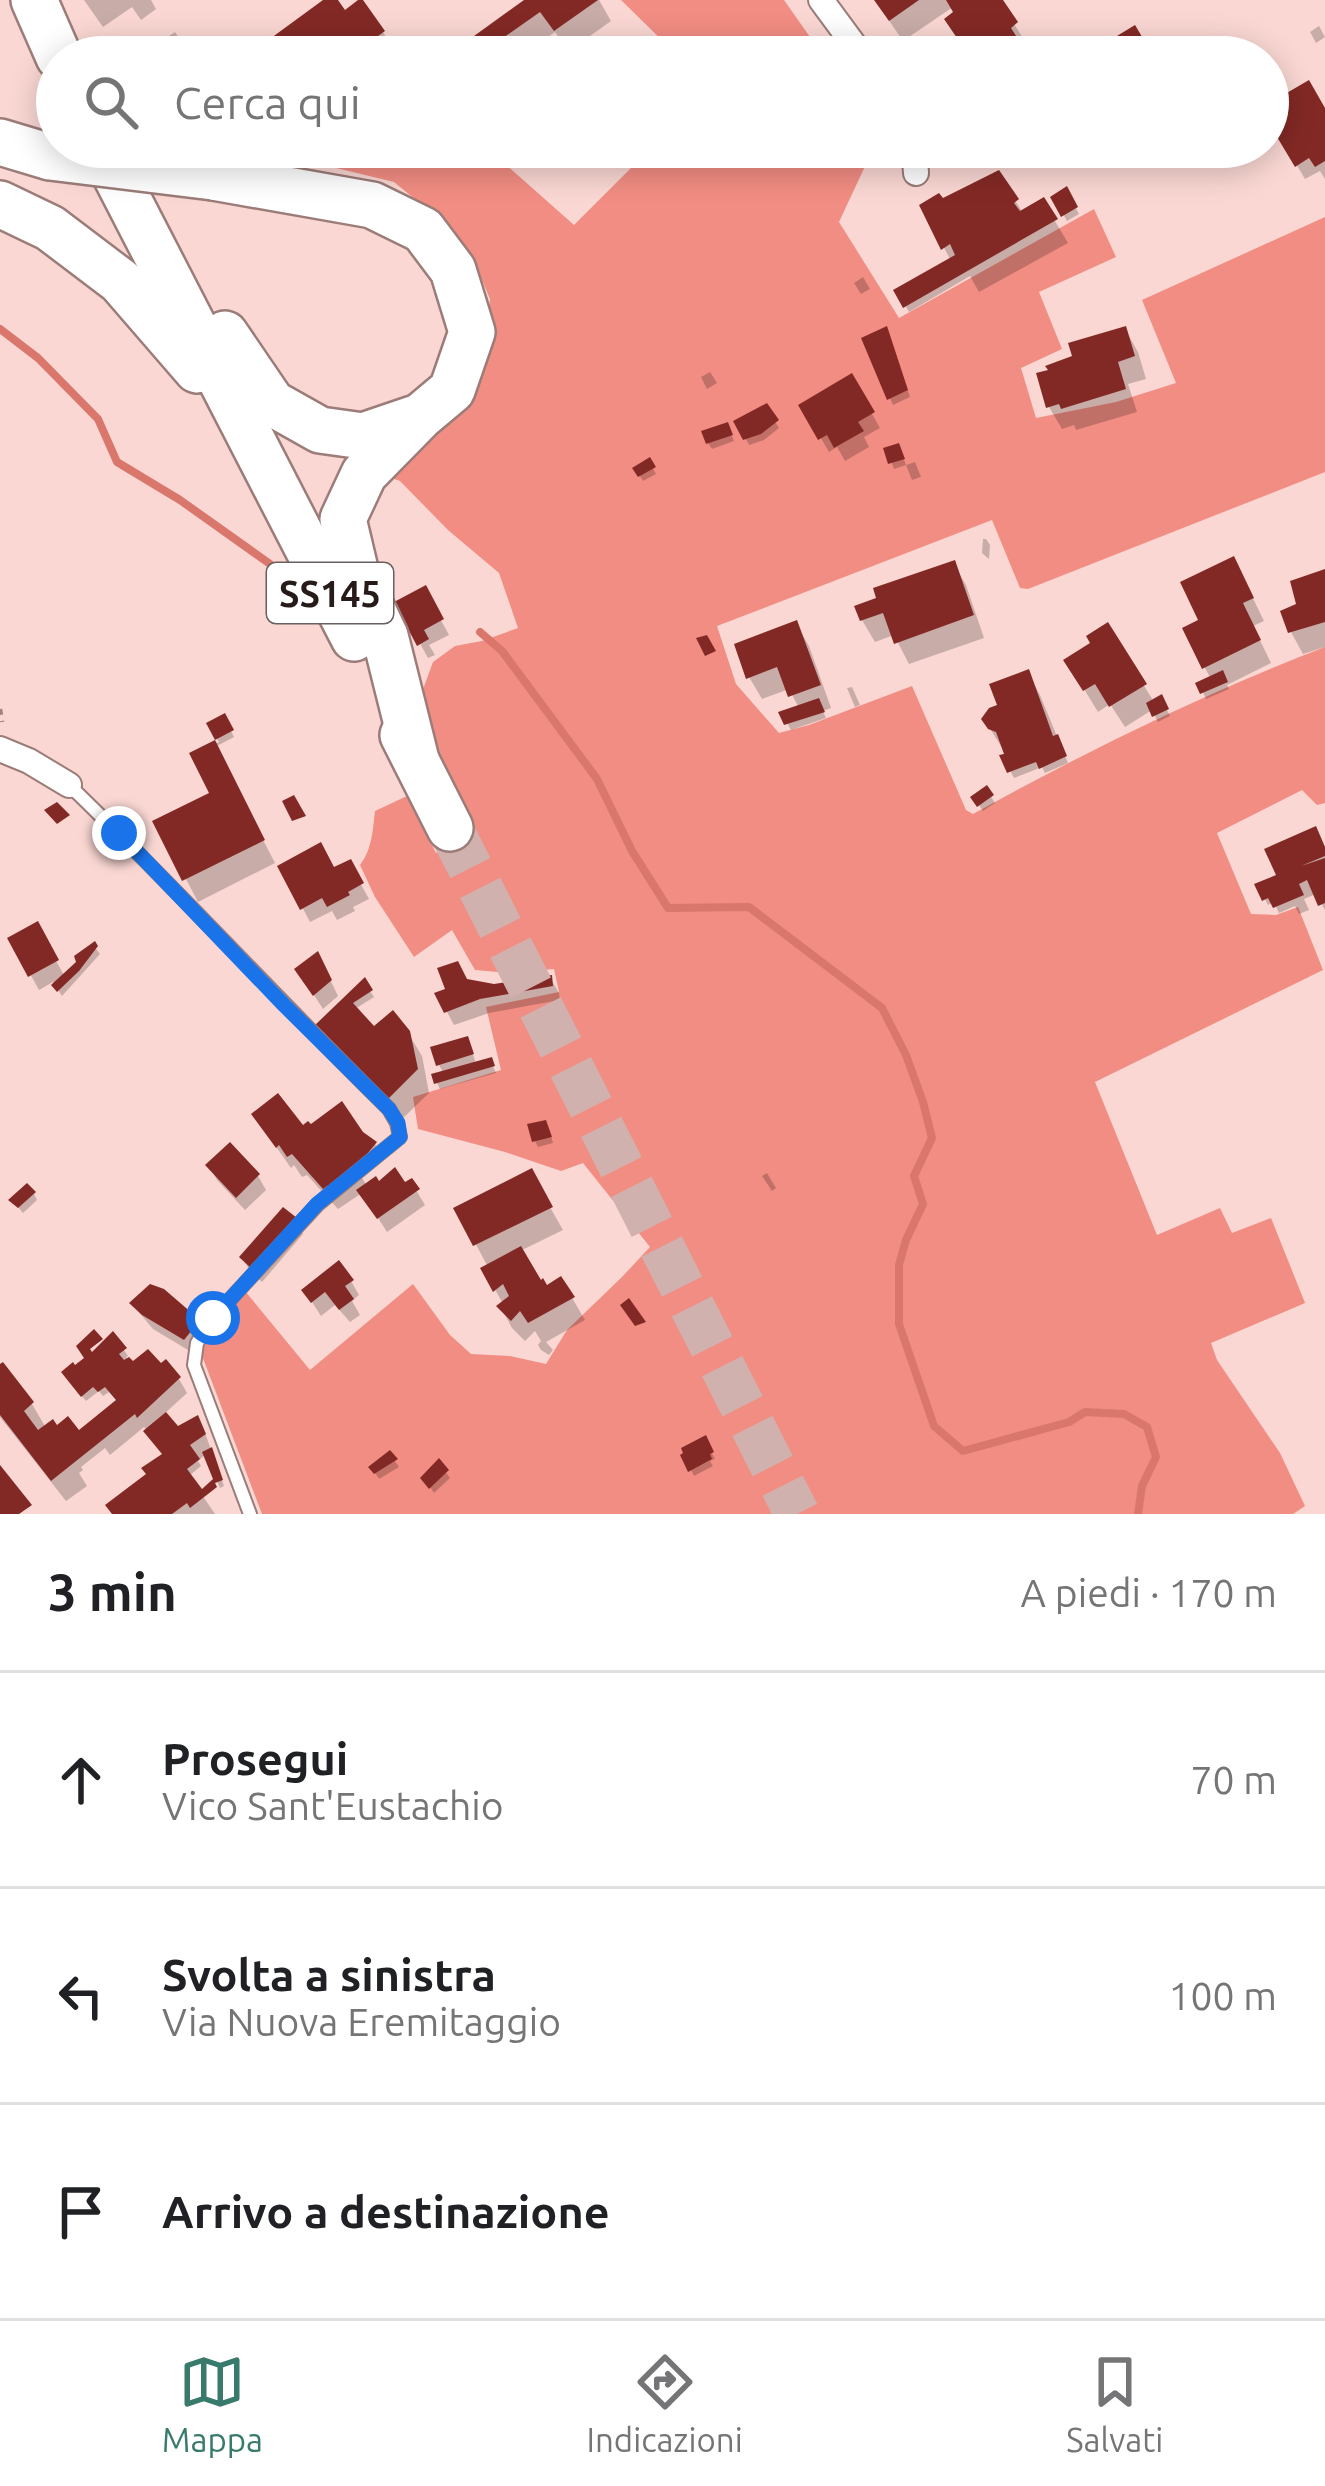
<!DOCTYPE html>
<html lang="it">
<head>
<meta charset="utf-8">
<style>
  :root { --surface:#fff; --page:#f2f2f2; --text:#202124; --muted:#757577; --line:#e0e0e0; --accent:#387a6b }
  body { margin:0; font-family:Ubuntu,sans-serif; background:var(--page); color:var(--text) }
  .stop { position:absolute; width:36px; height:36px; margin:-27px; border:9px solid #1a73e8; border-radius:50%; background:#fff }
  .stop.end { background:#1a73e8; border-color:#fff; box-shadow:0 3px 12px #0008 }
  .list { margin:0; padding:0; list-style:none }
  h2 { display:flex; justify-content:space-between; align-items:center; height:156px; margin:0; padding:0 48px; font-size:51px }
  h2 small { font-size:39px; font-weight:400; color:var(--muted) }
  .list li { display:grid; grid-template-columns:78px 1fr auto; gap:36px; align-items:center; box-sizing:border-box; height:216px; padding:0 48px; border-top:3px solid var(--line) }
  .list b { display:block; font-size:45px; white-space:nowrap }
  .list p { margin:0; font-size:39px; white-space:nowrap; color:var(--muted) }
  .list em { font-size:39px; font-style:normal; color:var(--muted) }
  .icon { flex:none; width:66px; height:66px; fill:none; stroke:currentColor; stroke-width:2; stroke-linecap:round; stroke-linejoin:round }
  .map { position:relative; flex:none; width:1325px; height:1514px; overflow:hidden }
  .search { position:absolute; background:var(--surface); box-shadow:0 6px 30px #0003; left:36px; right:36px; top:36px; height:132px; display:flex; align-items:center; gap:30px; box-sizing:border-box; padding:0 42px; border-radius:66px; color:var(--muted); font-size:45px }
  .sheet { height:804px; background:var(--surface) }
  nav { display:flex; justify-content:space-around; align-items:center; box-sizing:border-box; height:168px; border-top:3px solid var(--line); background:var(--surface); font-size:33px; color:var(--muted) }
  nav a { display:grid; justify-items:center; gap:6px }
  nav .on { color:var(--accent) }
  .map>svg:first-child { display:block }
</style>
</head>
<body>
<div class="map">
<svg width="1325" height="1514" viewBox="0 0 1325 1514">
  <rect width="100%" height="100%" fill="#fad7d3"/>
  <!-- forest -->
  <g fill="#f28d83">
    <polygon points="621,0 784,0 824,57 679,57"/>
    <path d="M325 147H486L574 225 652 147H874L839 222 899 318 1094 209 1116 257 1039 292 1062 349 1021 368 1036 418 1116 402 1176 383 1142 300 1325 217V472L1028 589 1020 588 992 520 717 626 736 684 779 733 809 725 912 686 966 810 973 814C1087 751 1203 694 1325 647V803L1317 805 1302 790 1217 833 1251 914 1276 915 1298 907 1323 970 1095 1082 1157 1235 1220 1208 1232 1233 1271 1218 1305 1303 1211 1343 1217 1360 1280 1453 1305 1506 1293 1514H262L201 1353 211 1331 245 1291 310 1370 413 1284 450 1335 471 1354 510 1356 546 1364 567 1330 622 1277 650 1247 583 1163 561 1171 505 1152 418 1129 413 1097 501 1070 486 1007 559 992 554 969 509 973 475 970 452 930 414 957 375 897 360 865C372 850 373 829 375 811L407 796 436 853 464 837 465 817 429 724 422 692 433 662 455 646 482 641 518 628 499 573 448 530 400 481 383 475 486 345 490 299 475 263 443 222 394 182 332 167Z"/>
  </g>
  <!-- shadow -->
  <g fill="#0003">
    <polygon points="84,0 151,0 156,9 141,20 132,7 103,27"/>
    <polygon points="328,0 334,0 344,14 383,32 396,54 392,57 279,57"/>
    <polygon points="529,0 599,0 611,21 569,51 555,32 519,57 450,57"/>
    <polygon points="875,0 999,0 1028,46 1022,51 1025,57 971,57 953,7 903,41"/>
    <polygon points="1319,26 1325,37 1316,43 1310,32"/>
    <polygon points="175,32 182,43 173,49 166,38"/>
    <polygon points="1268,108 1325,114 1325,179 1320,171 1305,179 1268,116"/>
    <polygon points="998,173 1023,213 1043,201 1068,243 979,292 970,276 909,312 897,291 951,261 922,206 942,202"/>
    <polygon points="1066,191 1079,214 1067,221 1054,198"/>
    <polygon points="863,277 870,289 861,294 854,283"/>
    <polygon points="1125,329 1138,352 1146,379 1128,384 1137,412 1076,430 1074,425 1062,429 1049,407"/>
    <polygon points="889,335 910,397 893,405 864,339"/>
    <polygon points="710,372 717,383 707,389 701,377"/>
    <polygon points="851,377 880,428 864,437 869,447 845,461 837,447 829,452 802,406"/>
    <polygon points="766,407 779,428 764,440 749,445 737,422"/>
    <polygon points="730,432 734,441 712,449 708,443"/>
    <polygon points="887,450 901,452 906,465 915,462 921,477 912,480 906,465 894,469"/>
    <polygon points="649,461 656,474 643,481 636,469"/>
    <polygon points="983,539 986,539 990,545 989,559 982,553"/>
    <polygon points="953,563 966,585 984,638 909,664 894,635 875,642 862,620"/>
    <polygon points="1325,572 1325,647 1303,654 1291,632"/>
    <polygon points="1245,582 1264,621 1253,626 1271,663 1227,685 1229,689 1206,699 1199,684 1211,679 1205,668 1202,621"/>
    <polygon points="424,589 449,635 429,645 435,655 428,658 398,603"/>
    <polygon points="796,624 809,646 831,708 823,711 826,718 791,730 782,714 799,708 789,689 762,699 749,677"/>
    <polygon points="1107,626 1154,702 1161,698 1170,716 1158,722 1152,710 1125,727 1110,704 1098,712 1067,661 1094,644"/>
    <polygon points="1028,673 1040,695 1068,763 1045,773 1042,767 1014,778 1003,757 1011,754 1004,751 984,719 1001,707"/>
    <polygon points="852,687 860,705 855,707 847,688"/>
    <polygon points="224,717 234,737 215,747 275,863 198,902 156,822 213,794 194,754 219,742 210,725"/>
    <polygon points="986,789 995,803 983,811 974,798"/>
    <polygon points="1325,851 1325,910 1316,894 1304,899 1309,910 1299,914 1295,906 1279,913 1274,902 1268,905 1258,886"/>
    <polygon points="349,863 369,899 353,907 355,911 337,920 332,911 310,922 281,867 333,871"/>
    <polygon points="36,925 65,977 94,946 100,954 62,996 53,982 39,990 11,939"/>
    <polygon points="325,969 338,996 323,1009 307,984"/>
    <polygon points="551,979 559,993 560,1000 489,1013 454,1025 438,995 466,982 494,987"/>
    <polygon points="364,982 374,997 355,1009 374,1030 408,1033 422,1056 429,1093 402,1119 329,1050 316,1028"/>
    <polygon points="470,1045 476,1064 490,1060 496,1073 440,1089 437,1083 444,1074 439,1065"/>
    <polygon points="254,1115 302,1130 362,1135 375,1144 379,1150 359,1173 367,1186 405,1186 411,1182 425,1205 387,1232 362,1193 338,1209 307,1175 302,1177 294,1165 291,1168"/>
    <polygon points="549,1129 553,1143 538,1147 535,1141"/>
    <polygon points="209,1166 258,1176 266,1190 245,1210 217,1180"/>
    <polygon points="530,1172 563,1230 520,1251 547,1289 572,1298 585,1320 546,1342 553,1350 549,1355 541,1350 538,1345 541,1341 535,1331 525,1341 512,1328 500,1306 503,1304 484,1269 488,1267 457,1209"/>
    <polygon points="767,1173 776,1188 772,1191 762,1176"/>
    <polygon points="34,1194 37,1200 23,1213 12,1200"/>
    <polygon points="295,1220 303,1234 262,1282 251,1272 242,1258"/>
    <polygon points="351,1281 359,1295 352,1301 360,1315 350,1322 335,1305 321,1316 305,1291"/>
    <polygon points="137,1310 198,1322 206,1336 193,1353 153,1329"/>
    <polygon points="86,1348 92,1356 124,1350 128,1356 126,1357 133,1365 179,1379 187,1393 164,1414 177,1429 205,1433 224,1486 220,1488 206,1454 198,1461 201,1466 189,1476 215,1514 114,1514 164,1456 144,1427 110,1455 105,1448 81,1467 83,1470 79,1473 87,1486 66,1501 0,1417 0,1369 32,1404 46,1428 78,1434 118,1402 109,1392 103,1396 99,1391 86,1401 68,1379 88,1359"/>
    <polygon points="704,1439 715,1459 710,1461 713,1466 694,1476 684,1456"/>
    <polygon points="390,1454 399,1467 379,1479 372,1468"/>
    <polygon points="439,1463 450,1478 434,1493 424,1478"/>
  </g>
  <g fill="none" stroke-linecap="round" stroke-linejoin="round">
    <!-- stream -->
    <g stroke="#d9776d" stroke-width="8">
      <polyline points="0,329 38,358 98,419 117,462 180,500 294,581"/>
      <polyline points="480,632 502,651 597,779 632,851 668,908 749,907 882,1008 906,1055 923,1102 932,1138 914,1176 923,1204 906,1240 899,1265 899,1324 934,1426 963,1451 1069,1422 1085,1412 1124,1414 1147,1427 1156,1457 1142,1486 1138,1514"/>
    </g>
  </g>
  <!-- building -->
  <g fill="#832925">
    <polygon points="323,0 338,0 345,10 358,0 363,0 385,31 349,57 278,57 267,41"/>
    <polygon points="524,0 598,0 554,31 540,12 490,47 497,57 445,57"/>
    <polygon points="874,0 919,0 889,21"/>
    <polygon points="946,0 1003,0 1018,22 1011,28 1018,39 991,57 970,57 944,19 953,12"/>
    <polygon points="1135,25 1154,57 1091,57 1089,53"/>
    <polygon points="1309,80 1325,108 1325,161 1315,167 1309,158 1295,167 1268,122 1268,104"/>
    <polygon points="999,170 1019,199 1014,203 1020,211 1044,197 1058,219 903,308 893,290 955,255 950,244 941,250 919,205 939,193 943,198"/>
    <polygon points="1067,186 1078,207 1061,217 1050,197"/>
    <polygon points="887,326 908,390 887,400 861,338"/>
    <polygon points="1126,326 1135,356 1118,362 1126,389 1061,409 1059,404 1046,408 1036,373 1048,370 1045,366 1072,356 1068,343"/>
    <polygon points="852,373 875,412 858,422 864,431 834,448 827,435 818,440 798,405"/>
    <polygon points="767,403 779,420 761,434 743,440 733,421"/>
    <polygon points="728,422 733,435 706,444 701,431"/>
    <polygon points="899,443 905,459 888,464 883,448"/>
    <polygon points="650,457 656,467 638,477 632,468"/>
    <polygon points="1234,556 1254,598 1243,603 1261,640 1202,669 1182,628 1198,620 1180,582"/>
    <polygon points="955,560 974,615 894,644 883,613 860,621 854,606 876,598 873,588"/>
    <polygon points="1325,569 1325,622 1288,633 1280,611 1296,604 1290,581"/>
    <polygon points="426,585 444,619 424,630 429,639 417,646 394,602"/>
    <polygon points="797,620 821,685 788,697 777,667 746,679 734,644"/>
    <polygon points="1108,622 1147,684 1109,707 1095,684 1083,691 1063,660 1090,643 1086,636"/>
    <polygon points="707,635 716,651 705,656 696,638"/>
    <polygon points="1029,669 1053,736 1058,734 1067,756 1039,769 1036,762 1007,773 999,755 1004,754 996,732 988,729 981,719 989,708 997,705 989,684"/>
    <polygon points="1223,670 1228,682 1200,694 1195,683"/>
    <polygon points="1162,694 1169,709 1152,717 1146,703"/>
    <polygon points="819,698 825,712 784,725 778,712"/>
    <polygon points="225,713 234,730 215,740 206,723"/>
    <polygon points="215,740 265,840 182,881 152,821 209,793 189,753"/>
    <polygon points="987,785 994,795 977,807 970,797"/>
    <polygon points="294,795 306,816 292,821 282,801"/>
    <polygon points="57,802 70,815 57,824 44,810"/>
    <polygon points="1316,826 1325,847 1325,856 1301,866 1325,858 1325,903 1318,906 1307,880 1299,884 1304,895 1273,908 1268,898 1262,901 1254,884 1276,875 1264,849"/>
    <polygon points="321,842 334,867 351,859 364,883 348,892 350,895 327,907 322,898 300,910 277,866"/>
    <polygon points="38,921 59,960 28,977 7,938"/>
    <polygon points="95,941 98,946 79,971 57,992 51,985 76,962 74,956"/>
    <polygon points="318,951 332,980 313,996 294,969"/>
    <polygon points="458,961 467,979 494,984 552,975 553,986 480,999 444,1013 434,993 445,989 437,968"/>
    <polygon points="365,977 373,990 353,1003 374,1026 393,1010 410,1031 418,1069 388,1099 313,1027"/>
    <polygon points="468,1036 474,1054 436,1066 430,1047"/>
    <polygon points="492,1057 495,1066 434,1084 431,1074"/>
    <polygon points="278,1093 303,1125 308,1121 311,1124 342,1101 363,1132 377,1142 358,1165 323,1189 292,1154 287,1157 279,1145 276,1148 251,1114"/>
    <polygon points="546,1120 552,1137 532,1142 527,1124"/>
    <polygon points="230,1142 260,1174 236,1198 205,1165"/>
    <polygon points="395,1167 405,1182 412,1178 420,1189 377,1219 356,1190 376,1176 379,1181"/>
    <polygon points="532,1168 553,1207 473,1246 453,1208"/>
    <polygon points="27,1183 36,1192 18,1208 8,1200"/>
    <polygon points="283,1207 297,1218 253,1270 239,1257"/>
    <polygon points="521,1246 541,1280 543,1278 547,1285 561,1276 575,1297 528,1323 520,1311 511,1321 496,1306 509,1296 503,1284 493,1292 480,1268"/>
    <polygon points="339,1260 354,1280 345,1286 354,1299 339,1310 325,1292 311,1303 301,1290"/>
    <polygon points="150,1284 164,1289 200,1320 184,1340 142,1315 129,1303"/>
    <polygon points="629,1298 646,1322 635,1326 620,1305"/>
    <polygon points="94,1329 103,1339 90,1349 92,1352 113,1331 127,1348 119,1354 124,1360 129,1357 133,1361 148,1349 161,1363 166,1359 181,1377 137,1418 135,1414 51,1481 0,1415 0,1364 3,1362 34,1402 24,1411 38,1430 53,1419 57,1425 68,1416 79,1430 116,1400 105,1387 98,1392 93,1387 81,1397 61,1372 73,1362 75,1365 84,1358 76,1346"/>
    <polygon points="166,1412 178,1426 198,1415 206,1434 190,1445 200,1459 187,1469 202,1489 213,1479 202,1452 212,1447 223,1480 215,1483 217,1487 190,1508 187,1503 172,1514 112,1514 105,1505 146,1474 141,1468 162,1454 143,1431"/>
    <polygon points="706,1435 714,1452 710,1454 712,1459 688,1472 680,1455 683,1453 681,1448"/>
    <polygon points="390,1450 398,1459 374,1474 368,1467"/>
    <polygon points="439,1458 449,1470 429,1489 420,1478"/>
    <polygon points="0,1465 32,1505 19,1514 0,1514"/>
  </g>
  <g fill="none" stroke-linecap="round" stroke-linejoin="round">
    <!-- highway-tunnel -->
    <polyline stroke="#d0b1ae" stroke-width="45" stroke-dasharray="45 22" stroke-linecap="butt" points="450,828 797,1514"/>
    <!-- lane casing -->
    <g stroke="#9b7c78" stroke-width="16">
      <path id="lane" d="M69 785C178 890 281 1003 389 1109L397 1123 400 1137 318 1204 213 1318 197 1343 194 1365 250 1514"/>
    </g>
    <!-- street casing -->
    <g stroke="#9b7c78" stroke-width="28">
      <g id="street">
        <polyline points="821,0 863,57"/>
        <polyline points="914,147 916,173"/>
        <polyline points="0,749 29,761 69,785"/>
      </g>
    </g>
    <!-- highway casing -->
    <g stroke="#9b7c78" stroke-width="50">
      <g id="highway">
        <polyline points="34,0 59,57"/>
        <polyline points="0,142 50,157"/>
        <polyline points="101,147 354,638"/>
        <polyline points="213,177 372,205 423,230 453,270 472,332 452,390 421,416 364,474 343,519 357,578 385,636 416,760"/>
        <polyline points="0,204 50,228 120,281 197,370"/>
        <polyline points="225,334 272,403 320,430 363,436 413,419"/>
        <polyline points="403,735 450,828"/>
      </g>
    </g>
    <!-- path -->
    <polyline stroke="#9e8582" stroke-width="4.5" stroke-dasharray="6 6" stroke-linecap="butt" points="0,709 2,722"/>
    <!-- lane -->
    <use href="#lane" stroke="#fff" stroke-width="12"/>
    <!-- street -->
    <use href="#street" stroke="#fff" stroke-width="24"/>
    <!-- highway -->
    <use href="#highway" stroke="#fff" stroke-width="45"/>
    <!-- highway-bridge casing -->
    <g stroke="#9b7c78" stroke-width="50" stroke-linecap="butt">
      <polyline id="highway-bridge" points="50,157 213,177"/>
    </g>
    <!-- highway-bridge -->
    <use href="#highway-bridge" stroke="#fff" stroke-width="45"/>
  </g>
  <g fill="none" stroke-linecap="round" stroke-linejoin="round">
    <!-- route -->
    <polyline stroke="#1a73e8" stroke-width="15" points="119,833 284,1005 389,1109 398,1123 400,1137 317,1204 213,1318"/>
  </g>
  <g text-anchor="middle" dominant-baseline="central" stroke-width="12" stroke-linejoin="round" paint-order="stroke">
    <!-- shield labels -->
    <rect fill="#fff" stroke="#685f5e" stroke-width="3" x="267" y="563" width="126" height="60" rx="9"/>
    <g font-size="36" font-weight="bold" fill="#271b19">
      <text x="330" y="593">SS145</text>
    </g>
  </g>
</svg>
<div class="stop" style="left:213px;top:1318px"></div>
<div class="stop end" style="left:119px;top:833px"></div>
<div class="search"><svg class="icon" aria-label="search" viewBox="0 0 24 24"><circle cx="10" cy="10" r="6"/><path d="M15 15l6 6"/></svg>Cerca qui</div>
</div>
<section class="sheet">
<h2>3 min<small>A piedi · 170 m</small></h2>
<ul class="list">
<li><svg class="icon" aria-label="ahead" viewBox="0 0 24 24"><path d="M12 20V5M6 11l6-6 6 6"/></svg><div><b>Prosegui</b><p>Vico Sant'Eustachio</p></div><em>70 m</em></li>
<li><svg class="icon" aria-label="left" viewBox="0 0 24 24"><path d="M17 20v-9H6M10 6l-5 5 5 5"/></svg><div><b>Svolta a sinistra</b><p>Via Nuova Eremitaggio</p></div><em>100 m</em></li>
<li><svg class="icon" aria-label="arrive" viewBox="0 0 24 24"><path d="M6 21V4h12l-3 4 3 4H6"/></svg><div><b>Arrivo a destinazione</b></div></li>
</ul>
</section>
<nav>
<a class="on"><svg class="icon" aria-label="map" viewBox="0 0 24 24"><path d="M3 6l6-2 6 2 6-2v14l-6 2-6-2-6 2zM9 4v14M15 6v14"/></svg>Mappa</a>
<a><svg class="icon" aria-label="directions" viewBox="0 0 24 24"><path d="M12 3l9 9-9 9-9-9zM9 14v-3h6M13 9l2 2-2 2"/></svg>Indicazioni</a>
<a><svg class="icon" aria-label="saved" viewBox="0 0 24 24"><path d="M7 4h10v16l-5-4-5 4z"/></svg>Salvati</a>
</nav>
</body>
</html>
